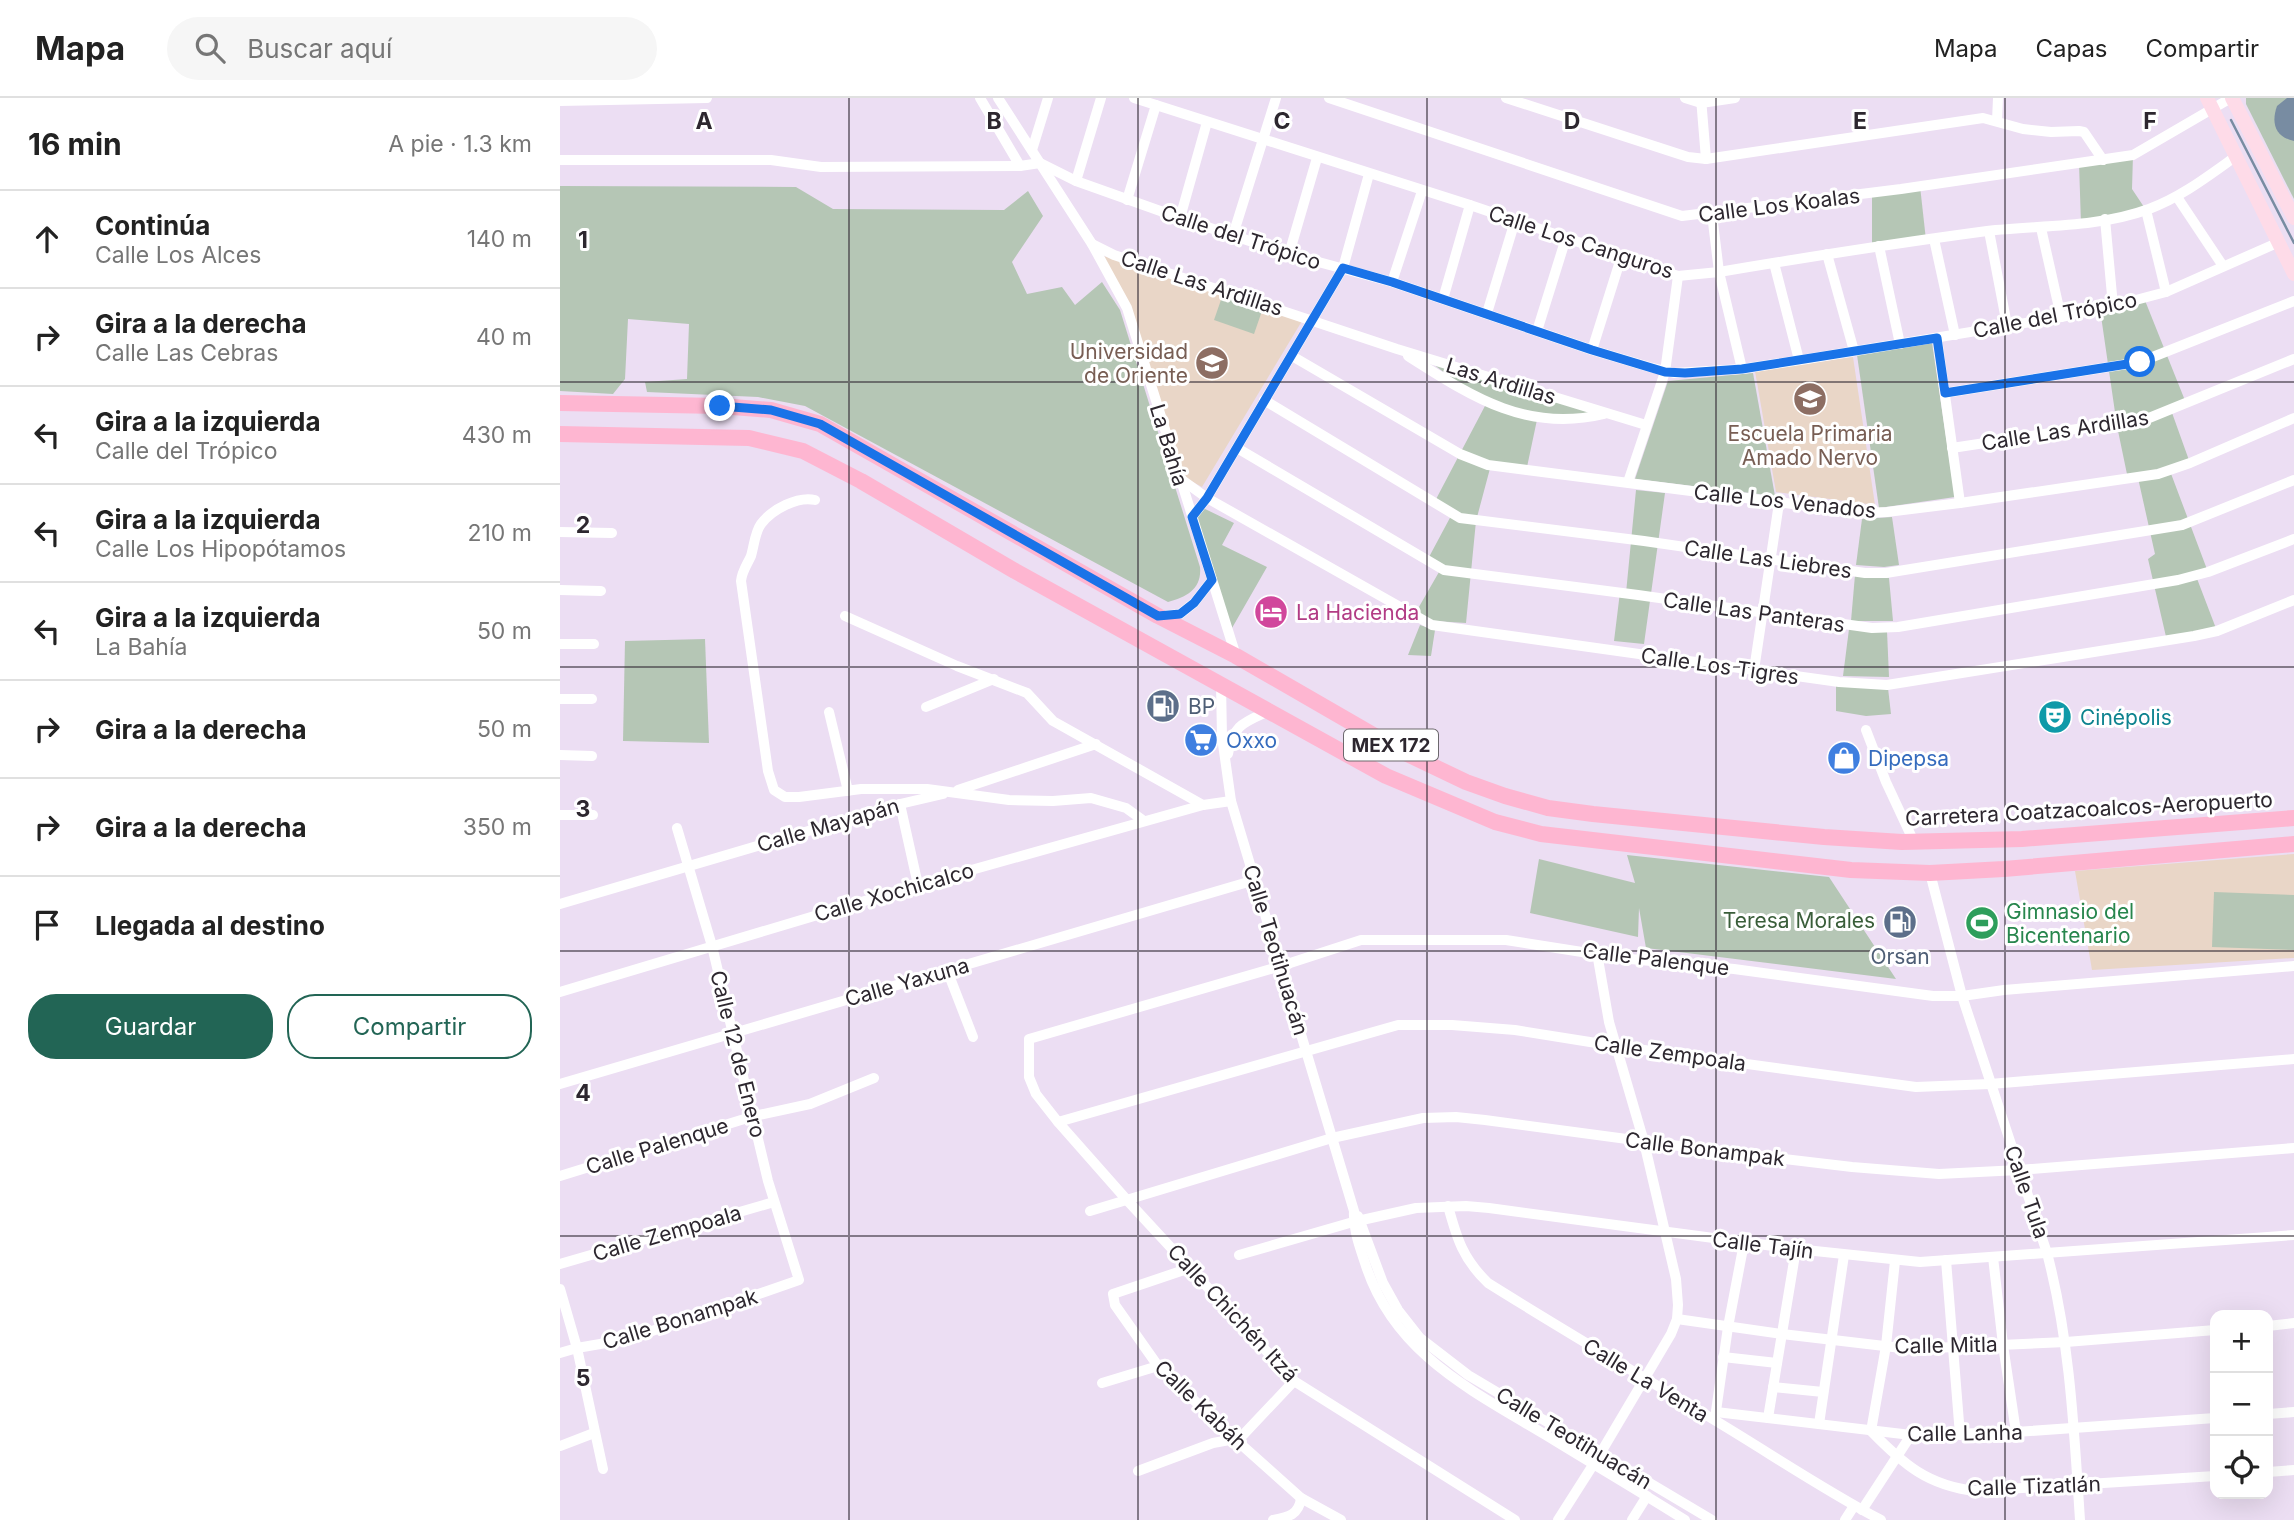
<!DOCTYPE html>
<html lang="es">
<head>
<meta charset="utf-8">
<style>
  :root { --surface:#fff; --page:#f6f6f6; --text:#222; --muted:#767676; --line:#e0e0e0; --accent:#226555 }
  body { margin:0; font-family:Inter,sans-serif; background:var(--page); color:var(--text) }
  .controls { position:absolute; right:21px; bottom:21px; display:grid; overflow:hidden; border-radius:14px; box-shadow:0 7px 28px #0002 }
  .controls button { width:63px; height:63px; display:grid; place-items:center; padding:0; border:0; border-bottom:2px solid var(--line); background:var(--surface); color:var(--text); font:35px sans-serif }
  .stop { position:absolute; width:21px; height:21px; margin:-16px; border:5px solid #1a73e8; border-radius:50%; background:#fff }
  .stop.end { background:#1a73e8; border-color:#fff; box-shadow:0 2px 7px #0008 }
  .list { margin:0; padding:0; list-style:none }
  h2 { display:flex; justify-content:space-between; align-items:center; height:91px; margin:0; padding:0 28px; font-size:30px }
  h2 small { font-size:23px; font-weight:400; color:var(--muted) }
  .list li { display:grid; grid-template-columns:46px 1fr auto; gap:21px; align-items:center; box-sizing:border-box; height:98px; padding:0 28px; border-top:2px solid var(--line) }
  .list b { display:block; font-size:26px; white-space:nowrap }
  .list p { margin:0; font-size:23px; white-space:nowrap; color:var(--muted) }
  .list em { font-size:23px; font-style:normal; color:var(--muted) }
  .actions { display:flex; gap:14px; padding:21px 28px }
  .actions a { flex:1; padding:16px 0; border:2px solid var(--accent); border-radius:28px; text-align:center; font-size:24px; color:var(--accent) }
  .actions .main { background:var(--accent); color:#fff }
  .icon { flex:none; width:38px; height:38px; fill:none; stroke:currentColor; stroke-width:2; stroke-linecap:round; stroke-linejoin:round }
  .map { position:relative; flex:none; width:1734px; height:1422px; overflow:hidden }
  header { display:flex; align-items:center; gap:42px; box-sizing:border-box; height:98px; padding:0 35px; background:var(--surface); border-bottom:2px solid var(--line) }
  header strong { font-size:33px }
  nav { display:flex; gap:38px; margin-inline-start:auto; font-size:24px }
  .search { width:490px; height:63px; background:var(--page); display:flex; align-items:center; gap:18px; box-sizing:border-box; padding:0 24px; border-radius:38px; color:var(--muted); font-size:26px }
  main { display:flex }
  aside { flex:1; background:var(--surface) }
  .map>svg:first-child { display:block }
</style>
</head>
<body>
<header>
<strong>Mapa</strong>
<div class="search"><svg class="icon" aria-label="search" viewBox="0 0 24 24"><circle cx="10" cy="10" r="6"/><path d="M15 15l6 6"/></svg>Buscar aquí</div>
<nav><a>Mapa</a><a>Capas</a><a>Compartir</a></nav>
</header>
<main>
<aside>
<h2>16 min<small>A pie · 1.3 km</small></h2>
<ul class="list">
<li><svg class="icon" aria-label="ahead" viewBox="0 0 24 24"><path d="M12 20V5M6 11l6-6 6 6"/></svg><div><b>Continúa</b><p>Calle Los Alces</p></div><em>140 m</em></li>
<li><svg class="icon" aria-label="right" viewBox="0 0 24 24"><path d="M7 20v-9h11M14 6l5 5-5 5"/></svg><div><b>Gira a la derecha</b><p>Calle Las Cebras</p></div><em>40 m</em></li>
<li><svg class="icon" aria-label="left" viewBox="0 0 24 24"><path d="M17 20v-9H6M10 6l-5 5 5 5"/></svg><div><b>Gira a la izquierda</b><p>Calle del Trópico</p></div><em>430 m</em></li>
<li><svg class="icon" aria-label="left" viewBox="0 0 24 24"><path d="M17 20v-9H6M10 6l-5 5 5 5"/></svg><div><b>Gira a la izquierda</b><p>Calle Los Hipopótamos</p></div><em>210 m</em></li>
<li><svg class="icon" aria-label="left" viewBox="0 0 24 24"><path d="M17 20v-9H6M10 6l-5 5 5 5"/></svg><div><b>Gira a la izquierda</b><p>La Bahía</p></div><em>50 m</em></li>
<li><svg class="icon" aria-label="right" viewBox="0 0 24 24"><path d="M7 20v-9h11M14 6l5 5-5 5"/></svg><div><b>Gira a la derecha</b></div><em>50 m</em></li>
<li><svg class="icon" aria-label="right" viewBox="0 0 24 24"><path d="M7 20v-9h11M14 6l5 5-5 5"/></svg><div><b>Gira a la derecha</b></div><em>350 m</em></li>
<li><svg class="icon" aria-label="arrive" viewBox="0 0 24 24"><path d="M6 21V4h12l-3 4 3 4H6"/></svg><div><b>Llegada al destino</b></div></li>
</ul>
<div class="actions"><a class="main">Guardar</a><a>Compartir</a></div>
</aside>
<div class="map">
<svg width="1734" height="1422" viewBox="0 0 1734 1422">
  <rect width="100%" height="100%" fill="#ecdef3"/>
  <!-- education -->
  <g fill="#e9d6c7">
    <polygon points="544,158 742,223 642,389 622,378 573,223"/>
    <polygon points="1293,259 1315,407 1216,394 1195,273"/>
    <polygon points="1734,756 1734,860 1532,872 1515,773"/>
  </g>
  <!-- green -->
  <g fill="#b5c6b5">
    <polygon points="1686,0 1734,0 1734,101 1686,6"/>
    <polygon points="1573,57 1572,91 1586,112 1521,126 1519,65"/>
    <path d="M0 88 236 89 273 111 444 112 468 93 483 118 452 164 467 196 502 189 515 207 542 184 560 212 640 469C642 491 627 499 608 504L245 308 198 299 87 294 85 284 127 281 129 226 68 221 65 281 53 296 0 293Z"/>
    <polygon points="1360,88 1366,142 1312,150 1312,95"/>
    <polygon points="663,196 703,210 694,236 654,222"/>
    <polygon points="1584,200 1626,305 1611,312 1630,365 1610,373 1648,474 1636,478 1657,533 1607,543 1588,461 1595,456 1578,380 1568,381 1557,328 1540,211"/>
    <polygon points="1372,245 1395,399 1319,410 1297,257"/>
    <polygon points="869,263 1033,314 1022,319 978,317 967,369 932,363 916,423 906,525 874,523 856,514 879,474 869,459 892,416 874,405 926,306"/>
    <polygon points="1193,275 1215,398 1075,381 1108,283"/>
    <polygon points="1076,392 1105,395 1084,546 1054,543 1060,494 1066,495"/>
    <polygon points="643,410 674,425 662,447 707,469 672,530 634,422"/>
    <polygon points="1332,419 1339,467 1324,469 1296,467 1302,421"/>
    <polygon points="1295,477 1329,480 1333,523 1291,523"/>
    <polygon points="860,527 875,532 871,558 848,557"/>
    <polygon points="1289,531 1327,533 1329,579 1283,578"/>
    <polygon points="145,541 149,645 63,643 65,543"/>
    <polygon points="1276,586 1328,590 1331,616 1306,618 1276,613"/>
    <polygon points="1067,757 1269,779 1336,881 1086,850 1079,810 1078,839 970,815 979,761 1075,785"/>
    <polygon points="1654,794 1734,797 1734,852 1652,849"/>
  </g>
  <!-- water -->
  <path fill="#788ca2" d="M1727 0H1734V43C1715 39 1711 25 1717 8Z"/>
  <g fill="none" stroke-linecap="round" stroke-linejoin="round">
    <!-- stream -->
    <polyline stroke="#788ca2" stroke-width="2.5" points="1671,22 1734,145"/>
    <!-- minor -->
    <g stroke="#fff" stroke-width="10">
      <polyline points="420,0 460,68"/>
      <polyline points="438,0 532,146 567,210 676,558"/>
      <path d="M574 0 910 107 1118 178 1159 174C1248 159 1337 145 1427 133 1480 127 1537 130 1589 111 1621 99 1647 79 1675 59"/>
      <polyline points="769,0 1122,118 1341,91 1573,57 1671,0"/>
      <polyline points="946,0 1128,59 1146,61 1423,20 1463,31 1491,34 1519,33 1524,34 1543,62"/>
      <polyline points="1125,0 1141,5 1175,0"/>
      <polyline points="1141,0 1146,61"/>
      <polyline points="0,3 147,0"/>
      <polyline points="1437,23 1438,0"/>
      <polyline points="472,52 488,0"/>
      <polyline points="0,62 211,62 261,69 460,68 480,65 516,83 620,120 729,156 832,184 1032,252 1089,269 1114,275 1182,271 1247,261 1501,219 1553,208 1606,194 1717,145"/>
      <polyline points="516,83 541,0"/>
      <polyline points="1617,99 1663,168"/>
      <polyline points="567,102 596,7"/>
      <polyline points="1586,112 1606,194"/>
      <polyline points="1152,116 1159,174 1182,271"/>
      <polyline points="620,120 647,24"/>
      <polyline points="1545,121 1553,208"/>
      <polyline points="1481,130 1501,219"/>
      <polyline points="1429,133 1447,227"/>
      <polyline points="673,137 716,0"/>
      <polyline points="1374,141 1395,237"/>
      <polyline points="532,146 554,157 837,251 1086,327"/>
      <polyline points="1319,148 1340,246"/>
      <polyline points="729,156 757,60"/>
      <polyline points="1267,156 1294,253"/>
      <polyline points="1214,165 1239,262"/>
      <polyline points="832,184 862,93"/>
      <polyline points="883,201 910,107"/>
      <polyline points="927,215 955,123"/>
      <polyline points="977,233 1006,140"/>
      <polyline points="1377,240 1400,405"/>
      <polyline points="1032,252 1061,160"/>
      <polyline points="732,258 900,356 928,367 1303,415 1327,414 1400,405 1598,376 1630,365 1734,320"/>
      <path d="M848 258C911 298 966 335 1044 316"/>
      <polyline points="1385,295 1580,264 1734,203"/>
      <polyline points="704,302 900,420 1084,443 1305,475 1326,475 1622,427 1734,382"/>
      <polyline points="677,350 884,472 1078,497 1312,530 1338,529 1618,482 1648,474 1734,441"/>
      <polyline points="1392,350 1589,320 1734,261"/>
      <polyline points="618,379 647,400 872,527 1279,584 1327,587 1634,538 1657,533 1734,502"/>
      <polyline points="1068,384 1105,274 1118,178"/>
      <path d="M255 402C238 398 212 411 201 426 195 434 194 448 191 458 187 467 182 473 181 483L208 673 214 692 225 699H239L301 691H367L449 702 493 703 531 700 566 710 584 723"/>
      <polyline points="632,419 647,400 783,170 809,76"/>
      <polyline points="0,434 52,435"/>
      <polyline points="0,492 41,493"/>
      <polyline points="285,518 397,568 467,595 493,623 643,707"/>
      <polyline points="601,518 620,516 634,505 652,482"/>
      <polyline points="0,546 34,546"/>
      <polyline points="1194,572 1219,405"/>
      <path d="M661 586 662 639 671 703 794 1113C793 1131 799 1147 805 1165 833 1254 909 1291 984 1336 1031 1365 1079 1393 1125 1422"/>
      <polyline points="0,601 32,601"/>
      <polyline points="366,609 434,581"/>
      <polyline points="269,614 288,693"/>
      <polyline points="1306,632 1326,684 1354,744"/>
      <path d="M668 656C673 626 685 624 709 613"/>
      <polyline points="0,657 32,658"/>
      <polyline points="398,692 536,646"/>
      <polyline points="340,706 358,787"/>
      <polyline points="0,717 33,717"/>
      <path d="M1370 775 1402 898 1487 1155C1510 1242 1514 1332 1520 1422"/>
      <polyline points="0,806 340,706 383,696"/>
      <polyline points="387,872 413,939"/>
      <polyline points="0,894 358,787 643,707 671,703"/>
      <polyline points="0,986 695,782"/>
      <polyline points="498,1024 838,927 892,927 955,932 1055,948 1356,989 1430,986 1734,961"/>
      <polyline points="0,1078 194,1018 250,1006 314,980"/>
      <path d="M888 1108C897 1141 903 1161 928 1185 1003 1232 1080 1277 1156 1323 1211 1356 1264 1392 1321 1422"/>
      <polyline points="530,1113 772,1040 863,1020 896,1019 925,1022 1149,1052 1292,1069 1379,1076 1459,1072 1734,1050"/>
      <polyline points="798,1118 823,1185 838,1212 860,1240 908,1277 1152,1422"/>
      <polyline points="679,1157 793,1124 856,1110 906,1108 929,1110 1236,1151 1360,1164 1734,1137"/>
      <polyline points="1433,1159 1443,1247 1456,1334"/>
      <polyline points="1386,1162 1400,1337"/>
      <path d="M1335 1163 1326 1248 1311 1333C1343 1366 1368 1388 1416 1393L1655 1378"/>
      <polyline points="0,1166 214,1104"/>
      <polyline points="630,1170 553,1196 555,1207 598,1268 675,1341 741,1400 781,1422"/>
      <polyline points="0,1191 17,1250 43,1371"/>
      <polyline points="1117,1221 1222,1236 1350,1251 1506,1244 1655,1232"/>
      <polyline points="1708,1228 1734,1225"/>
      <polyline points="0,1255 17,1250 69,1241 239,1182 208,1083 152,848 117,730"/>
      <polyline points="1163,1259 1217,1265"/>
      <polyline points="542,1285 598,1268"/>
      <polyline points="1213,1289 1263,1294"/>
      <polyline points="1156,1314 1351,1337 1456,1334 1655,1320"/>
      <polyline points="1708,1316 1734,1314"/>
      <polyline points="1155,1320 1168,1229 1184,1145"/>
      <polyline points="1208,1320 1236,1151"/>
      <polyline points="1259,1326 1284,1157"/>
      <polyline points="0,1348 34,1335"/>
      <polyline points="578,1373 653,1345 675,1341 683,1337 734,1283"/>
      <polyline points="1708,1374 1734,1372"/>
      <polyline points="1302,1412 1351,1337"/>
      <path d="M713 1422C728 1419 739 1417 741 1400"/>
      <polyline points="955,1422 734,1283 566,1101 498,1024 476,996 469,979 469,941 721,868 801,842 946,842 1060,860 1174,871 1373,898 1402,898 1444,892 1734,868"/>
      <polyline points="998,1422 1040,1356 1111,1236 1117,1221 1118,1207 1116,1181 1084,1044 1049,924 1037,855"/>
      <polyline points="1072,1422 1087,1398"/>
      <polyline points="1285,1422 1294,1408"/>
    </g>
    <!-- secondary -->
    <g stroke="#fedbe8" stroke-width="14">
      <polyline points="1647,0 1734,176"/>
      <polyline points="1672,0 1734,120"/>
    </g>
    <!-- primary -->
    <g stroke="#feb6d1" stroke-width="16">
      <polyline points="0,305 160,308 211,312 260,326 598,518 676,558 839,652 906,684 945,698 988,710 1033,716 1264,739 1342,744 1462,741 1734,720"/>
      <polyline points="0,336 189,340 243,353 301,383 455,473 826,678 935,724 981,736 1291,772 1370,775 1444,771 1734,746"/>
    </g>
  </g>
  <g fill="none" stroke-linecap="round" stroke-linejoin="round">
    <!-- route -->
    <polyline stroke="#1a73e8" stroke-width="9" points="160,308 211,312 260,326 598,518 620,516 634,505 652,482 632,419 647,400 783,170 832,184 1032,252 1105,274 1125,275 1182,271 1377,240 1385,295 1580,264"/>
  </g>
  <!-- grid -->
  <path fill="none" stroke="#2d272f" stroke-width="2" stroke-opacity="0.55" d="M289 0V1422M578 0V1422M867 0V1422M1156 0V1422M1445 0V1422M0 284H1734M0 569H1734M0 853H1734M0 1138H1734"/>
  <!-- icons -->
  <defs>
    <g id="university-disc" transform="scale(1.75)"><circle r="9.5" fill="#8d6e63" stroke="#fff"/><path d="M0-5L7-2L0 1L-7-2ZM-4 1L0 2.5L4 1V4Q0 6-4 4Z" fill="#fff"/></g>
    <g id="school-disc" transform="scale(1.75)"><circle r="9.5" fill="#8d6e63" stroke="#fff"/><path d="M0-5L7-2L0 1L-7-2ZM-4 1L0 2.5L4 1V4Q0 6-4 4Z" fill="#fff"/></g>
    <g id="hotel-disc" transform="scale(1.75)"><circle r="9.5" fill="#d1479c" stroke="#fff"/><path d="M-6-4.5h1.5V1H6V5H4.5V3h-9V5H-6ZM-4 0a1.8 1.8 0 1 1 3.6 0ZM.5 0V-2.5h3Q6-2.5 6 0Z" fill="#fff"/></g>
    <g id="fuel-disc" transform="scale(1.75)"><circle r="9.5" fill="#5c6f8a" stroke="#fff"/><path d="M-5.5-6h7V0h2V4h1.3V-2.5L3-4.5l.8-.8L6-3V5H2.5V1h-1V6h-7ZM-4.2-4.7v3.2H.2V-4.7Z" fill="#fff"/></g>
    <g id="theatre-disc" transform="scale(1.75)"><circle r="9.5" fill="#0f9aa8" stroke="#fff"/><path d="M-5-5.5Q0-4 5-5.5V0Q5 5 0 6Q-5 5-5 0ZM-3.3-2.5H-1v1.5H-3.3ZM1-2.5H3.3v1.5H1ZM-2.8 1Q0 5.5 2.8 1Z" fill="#fff"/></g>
    <g id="supermarket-disc" transform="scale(1.75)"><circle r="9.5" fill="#3f7fe0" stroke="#fff"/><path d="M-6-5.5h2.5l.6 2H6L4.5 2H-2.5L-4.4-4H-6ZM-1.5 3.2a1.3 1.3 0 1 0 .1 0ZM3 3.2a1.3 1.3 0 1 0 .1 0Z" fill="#fff"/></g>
    <g id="shop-disc" transform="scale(1.75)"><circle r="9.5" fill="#3f7fe0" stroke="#fff"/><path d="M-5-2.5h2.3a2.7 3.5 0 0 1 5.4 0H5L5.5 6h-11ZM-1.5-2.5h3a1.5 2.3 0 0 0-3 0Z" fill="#fff"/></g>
    <g id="stadium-disc" transform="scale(1.75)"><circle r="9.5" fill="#2e9e5b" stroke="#fff"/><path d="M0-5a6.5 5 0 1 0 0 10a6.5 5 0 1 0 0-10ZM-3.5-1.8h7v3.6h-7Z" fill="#fff"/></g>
  </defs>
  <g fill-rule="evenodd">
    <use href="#university-disc" x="652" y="265"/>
    <use href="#school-disc" x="1250" y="301"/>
    <use href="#hotel-disc" x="711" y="514"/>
    <use href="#fuel-disc" x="603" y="608"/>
    <use href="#theatre-disc" x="1495" y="619"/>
    <use href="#supermarket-disc" x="641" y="642"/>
    <use href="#shop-disc" x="1284" y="660"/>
    <use href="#fuel-disc" x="1340" y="824"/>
    <use href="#stadium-disc" x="1422" y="825"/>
  </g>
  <g text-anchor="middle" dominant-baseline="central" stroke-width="6" stroke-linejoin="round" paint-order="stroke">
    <!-- shield labels -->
    <rect fill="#fff" stroke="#6c686d" stroke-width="2" x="784" y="631.5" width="94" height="31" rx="5"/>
    <g font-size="19" font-weight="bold" fill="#2d272f">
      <text x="831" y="647">MEX 172</text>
    </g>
    <!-- street labels -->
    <g font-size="21" fill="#2d272f" stroke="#fff">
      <text transform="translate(1219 107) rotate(-7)">Calle Los Koalas</text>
      <text transform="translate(681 139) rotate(18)">Calle del Trópico</text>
      <text transform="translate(1021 144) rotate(18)">Calle Los Canguros</text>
      <text transform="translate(642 185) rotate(18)">Calle Las Ardillas</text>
      <text transform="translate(1495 217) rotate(-11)">Calle del Trópico</text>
      <text transform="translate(941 283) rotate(17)">Las Ardillas</text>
      <text transform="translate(1505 332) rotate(-9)">Calle Las Ardillas</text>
      <text transform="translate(609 347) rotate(73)">La Bahía</text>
      <text transform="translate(1225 403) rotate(6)">Calle Los Venados</text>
      <text transform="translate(1208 461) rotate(8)">Calle Las Liebres</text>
      <text transform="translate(1194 514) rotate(8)">Calle Las Panteras</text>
      <text transform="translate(1160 568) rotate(8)">Calle Los Tigres</text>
      <text transform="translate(1529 711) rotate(-3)">Carretera Coatzacoalcos-Aeropuerto</text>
      <text transform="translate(268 727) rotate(-16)">Calle Mayapán</text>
      <text transform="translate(334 794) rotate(-16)">Calle Xochicalco</text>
      <text transform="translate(716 852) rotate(73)">Calle Teotihuacán</text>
      <text transform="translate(1096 861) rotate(7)">Calle Palenque</text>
      <text transform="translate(347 884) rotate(-16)">Calle Yaxuna</text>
      <text transform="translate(1110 955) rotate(8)">Calle Zempoala</text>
      <text transform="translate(178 956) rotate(76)">Calle 12 de Enero</text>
      <text transform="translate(97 1048) rotate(-17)">Calle Palenque</text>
      <text transform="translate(1145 1051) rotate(7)">Calle Bonampak</text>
      <text transform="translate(1467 1094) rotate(71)">Calle Tula</text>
      <text transform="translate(107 1135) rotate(-16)">Calle Zempoala</text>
      <text transform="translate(1203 1147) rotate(7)">Calle Tajín</text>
      <text transform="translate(673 1215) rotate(47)">Calle Chichén Itzá</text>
      <text transform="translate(120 1221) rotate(-17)">Calle Bonampak</text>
      <text transform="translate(1386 1247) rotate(-1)">Calle Mitla</text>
      <text transform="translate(1086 1282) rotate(31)">Calle La Venta</text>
      <text transform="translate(641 1307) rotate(44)">Calle Kabáh</text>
      <text transform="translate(1405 1335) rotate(-1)">Calle Lanha</text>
      <text transform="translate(1014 1340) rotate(31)">Calle Teotihuacán</text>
      <text transform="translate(1474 1388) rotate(-2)">Calle Tizatlán</text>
    </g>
    <!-- education labels -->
    <g font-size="21" fill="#785e54" stroke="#fff" text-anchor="end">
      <text x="628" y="253">Universidad<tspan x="628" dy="24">de Oriente</tspan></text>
      <text x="1250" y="335" text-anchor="middle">Escuela Primaria<tspan x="1250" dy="24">Amado Nervo</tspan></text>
    </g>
    <!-- hotel labels -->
    <g font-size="21" fill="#b23c85" stroke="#fff" text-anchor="start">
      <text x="736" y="514">La Hacienda</text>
    </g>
    <!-- service labels -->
    <g font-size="21" fill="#4e5e75" stroke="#fff" text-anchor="start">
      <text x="628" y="608">BP</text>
      <text x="1340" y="858" text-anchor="middle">Orsan</text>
    </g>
    <!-- culture labels -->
    <g font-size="21" fill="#0d838f" stroke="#fff" text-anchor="start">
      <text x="1520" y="619">Cinépolis</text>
    </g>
    <!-- shop labels -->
    <g font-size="21" fill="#366cbe" stroke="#fff" text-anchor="start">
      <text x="666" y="642">Oxxo</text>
      <text x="1308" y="660">Dipepsa</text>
    </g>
    <!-- leisure labels -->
    <g font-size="21" fill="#27864d" stroke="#fff" text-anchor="start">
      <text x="1446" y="813">Gimnasio del<tspan x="1446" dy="24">Bicentenario</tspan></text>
    </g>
    <!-- park labels -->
    <g font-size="21" fill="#3a5e3a" stroke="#fff">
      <text x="1239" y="822">Teresa Morales</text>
    </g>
  </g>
  <g font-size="23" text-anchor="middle" font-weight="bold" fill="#2d272f" stroke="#fff" stroke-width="6" stroke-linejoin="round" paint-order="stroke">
    <text x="144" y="31">A</text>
    <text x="434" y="31">B</text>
    <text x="722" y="31">C</text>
    <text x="1012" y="31">D</text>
    <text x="1300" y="31">E</text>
    <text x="1590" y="31">F</text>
    <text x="23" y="150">1</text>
    <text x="23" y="435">2</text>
    <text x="23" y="719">3</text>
    <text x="23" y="1003">4</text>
    <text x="23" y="1288">5</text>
  </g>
</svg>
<div class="controls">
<button>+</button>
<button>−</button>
<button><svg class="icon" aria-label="locate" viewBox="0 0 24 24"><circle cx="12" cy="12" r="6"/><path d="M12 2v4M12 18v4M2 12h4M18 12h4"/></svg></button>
</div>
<div class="stop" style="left:1580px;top:264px"></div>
<div class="stop end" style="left:160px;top:308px"></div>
</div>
</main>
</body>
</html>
